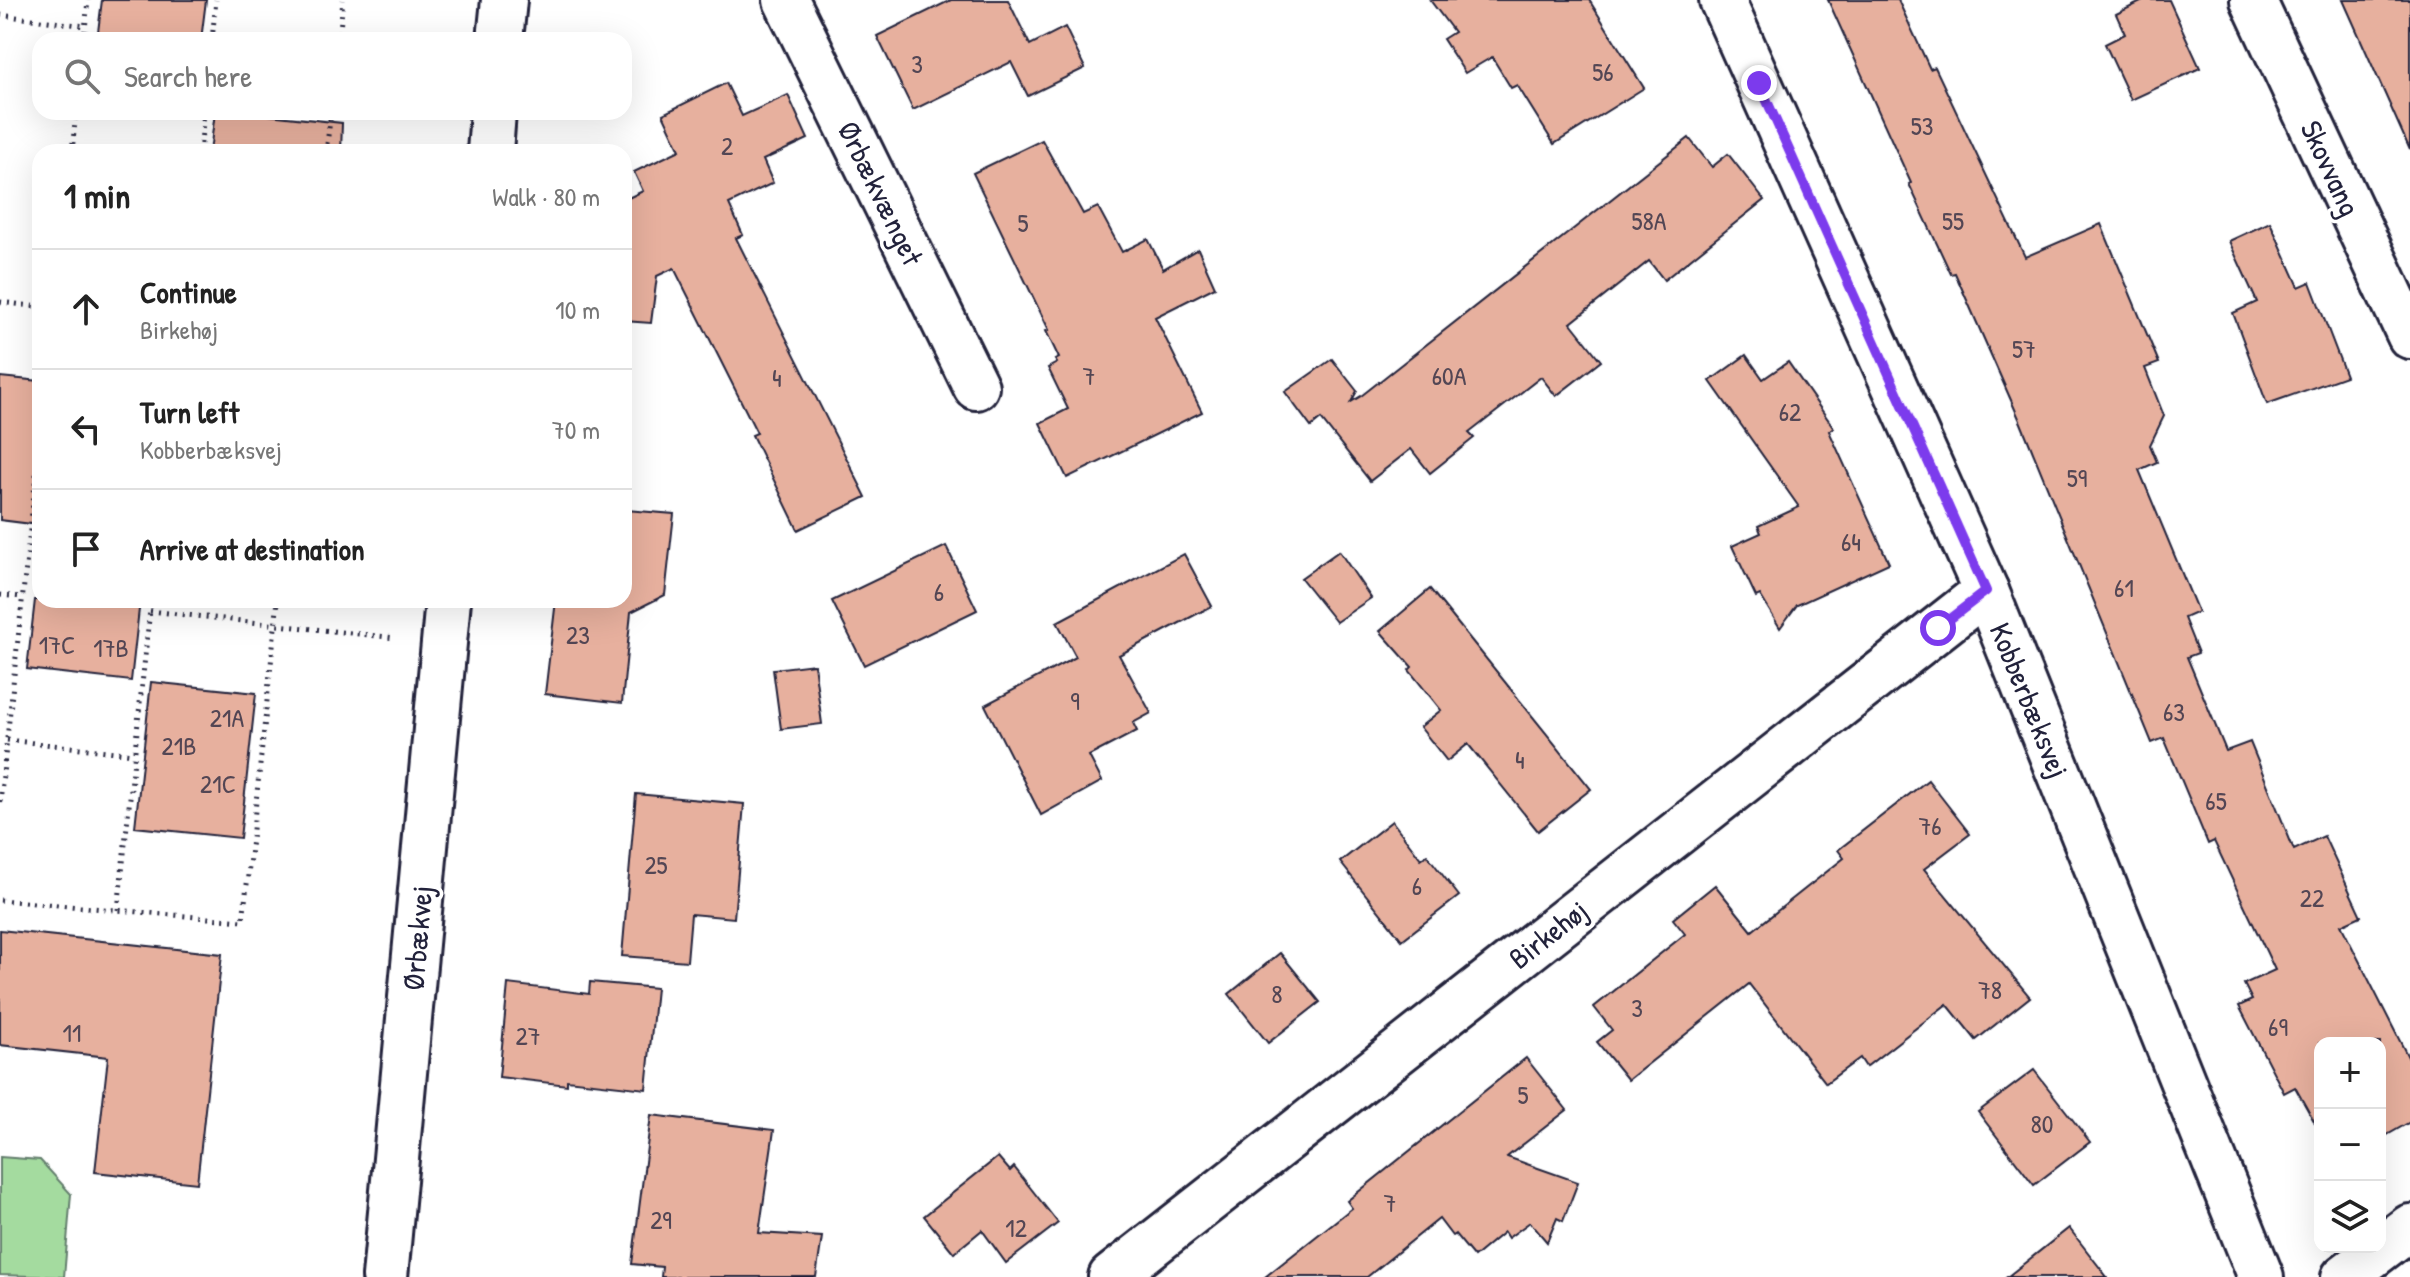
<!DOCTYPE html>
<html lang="en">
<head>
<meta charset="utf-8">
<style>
  :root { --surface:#fff; --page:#f2f2f2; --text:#222; --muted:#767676; --line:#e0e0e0 }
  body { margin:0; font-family:"Patrick Hand",sans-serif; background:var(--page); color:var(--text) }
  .controls { position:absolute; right:24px; bottom:24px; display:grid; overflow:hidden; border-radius:16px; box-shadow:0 8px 32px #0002 }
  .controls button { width:72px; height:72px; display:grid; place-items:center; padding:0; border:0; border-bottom:2px solid var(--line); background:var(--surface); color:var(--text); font:40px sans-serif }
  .stop { position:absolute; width:24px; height:24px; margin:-18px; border:6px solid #7c3aed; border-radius:50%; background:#fff }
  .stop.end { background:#7c3aed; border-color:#fff; box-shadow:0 2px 8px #0008 }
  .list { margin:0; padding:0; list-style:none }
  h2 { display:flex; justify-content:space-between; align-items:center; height:104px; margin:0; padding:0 32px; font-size:34px }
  h2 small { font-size:26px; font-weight:400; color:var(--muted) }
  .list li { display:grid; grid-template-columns:52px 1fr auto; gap:24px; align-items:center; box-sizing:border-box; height:120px; padding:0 32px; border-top:2px solid var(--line) }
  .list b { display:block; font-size:30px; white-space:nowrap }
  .list p { margin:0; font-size:26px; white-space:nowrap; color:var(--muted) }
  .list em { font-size:26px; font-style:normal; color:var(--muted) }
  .icon { flex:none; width:44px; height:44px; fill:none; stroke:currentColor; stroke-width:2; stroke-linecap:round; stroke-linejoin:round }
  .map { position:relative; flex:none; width:2410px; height:1277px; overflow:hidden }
  .search { position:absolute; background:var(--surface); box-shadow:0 8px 32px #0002; left:32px; top:32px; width:600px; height:88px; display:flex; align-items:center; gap:20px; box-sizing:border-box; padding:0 28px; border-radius:24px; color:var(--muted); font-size:30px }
  .panel { position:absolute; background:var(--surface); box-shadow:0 8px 32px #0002; left:32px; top:144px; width:600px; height:464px; border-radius:24px }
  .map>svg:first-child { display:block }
</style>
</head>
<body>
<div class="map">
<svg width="2410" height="1277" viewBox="0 0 2410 1277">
  <rect width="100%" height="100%" fill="#fff"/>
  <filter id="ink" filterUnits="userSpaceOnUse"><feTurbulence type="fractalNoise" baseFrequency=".0125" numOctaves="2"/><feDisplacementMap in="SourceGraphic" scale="16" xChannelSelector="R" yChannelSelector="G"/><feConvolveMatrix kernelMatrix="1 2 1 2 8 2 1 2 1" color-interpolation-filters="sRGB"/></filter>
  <g filter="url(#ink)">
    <!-- grass -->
    <polygon fill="#a4db9f" stroke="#637e6d" stroke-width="2" points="0,1157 40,1160 71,1194 64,1277 0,1275"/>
    <!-- building -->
    <g fill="#e7b09e" stroke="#22223b" stroke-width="2">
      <polygon points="102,0 206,0 201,40 97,40"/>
      <polygon points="951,0 1008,0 1030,45 1065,27 1085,68 1028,96 1011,62 913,110 877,36"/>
      <polygon points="1430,0 1589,0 1644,88 1554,144 1517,85 1511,88 1492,57 1465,73 1443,39 1454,32"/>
      <polygon points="1828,0 1898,0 1930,69 1935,67 2025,257 2101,224 2159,363 2145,368 2164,416 2150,445 2157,462 2139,470 2198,612 2184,618 2198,653 2187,657 2226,751 2250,742 2294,850 2324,836 2361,916 2341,925 2410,1061 2410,1122 2380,1139 2380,1043 2320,1043 2320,1132 2295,1087 2284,1093 2239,1006 2252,1000 2244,984 2275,970 2214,841 2208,844 2164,738 2152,743 2021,423 1955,273 1951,274 1909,184 1911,183"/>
      <polygon points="2145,0 2169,0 2200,68 2131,100 2105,44 2125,34 2116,14"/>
      <polygon points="2343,0 2410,0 2410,150"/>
      <polygon points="726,83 742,116 788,95 808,139 763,160 773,183 729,204 743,235 736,238 866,497 798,530 752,435 757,433 674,268 657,276 651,323 624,321 624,200 643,191 634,172 680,150 663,114"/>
      <polygon points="215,112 241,112 342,123 341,152 210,152"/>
      <polygon points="1689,138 1712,167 1728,154 1764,200 1664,280 1649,261 1571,323 1601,361 1556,396 1541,377 1469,433 1474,438 1430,473 1411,449 1370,481 1321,419 1311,427 1285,392 1332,359 1357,391 1351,402 1361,396"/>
      <polygon points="1042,140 1083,214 1098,207 1122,252 1148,239 1163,269 1198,249 1215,287 1155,317 1202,412 1067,478 1040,423 1068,409 1048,368 1057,363 1055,360 1059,358 1046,331 1049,330 973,173"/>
      <polygon points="2270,222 2299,287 2310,282 2346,376 2267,404 2233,313 2257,302 2229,241"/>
      <polygon points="1746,355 1763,379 1788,362 1834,428 1829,431 1889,563 1797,605 1780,628 1760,595 1756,597 1732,546 1761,533 1758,526 1799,507 1710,381"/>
      <polygon points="0,377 40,381 40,525 0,520"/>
      <polygon points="626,510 674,514 665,595 631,612 622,703 545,694 556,600 624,600"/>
      <polygon points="946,546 977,610 864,665 832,601"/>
      <polygon points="1339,551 1371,598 1336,622 1301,578"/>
      <polygon points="1184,554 1212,606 1119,655 1151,713 1133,723 1137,731 1089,756 1102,781 1041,815 985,705 1076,657 1057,622"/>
      <polygon points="1430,589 1591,789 1538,831 1468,744 1447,761 1420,727 1441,710 1409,670 1412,667 1380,631"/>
      <polygon points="35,600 140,600 131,681 27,669"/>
      <polygon points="814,664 822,724 781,729 773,669"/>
      <polygon points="151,682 256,693 240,838 135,827"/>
      <polygon points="1928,780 1970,834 1924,869 2030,997 1976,1040 1947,1004 1866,1067 1860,1058 1826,1083 1749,984 1628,1080 1597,1042 1612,1030 1594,1007 1685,934 1673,919 1715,885 1752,931 1844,858 1838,850"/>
      <polygon points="636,794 744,804 734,918 691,914 687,961 622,956"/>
      <polygon points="1392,821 1421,859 1427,855 1459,896 1402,940 1340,862"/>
      <polygon points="0,930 222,954 197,1183 95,1172 108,1057 0,1045"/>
      <polygon points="1280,953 1320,1002 1268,1043 1229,994"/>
      <polygon points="590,982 656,988 646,1089 567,1080 567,1085 499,1077 508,984 589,994"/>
      <polygon points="1526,1058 1567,1110 1507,1157 1578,1182 1563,1221 1557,1218 1547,1242 1530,1222 1508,1238 1504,1232 1474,1257 1455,1234 1452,1236 1439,1219 1367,1277 1265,1277 1352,1208 1347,1201"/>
      <polygon points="2034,1070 2090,1142 2034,1185 1978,1112"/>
      <polygon points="651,1115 774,1130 759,1233 822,1237 816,1277 661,1277 662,1267 632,1264"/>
      <polygon points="998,1157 1010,1171 1014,1167 1058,1223 1006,1263 982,1230 954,1253 924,1216"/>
      <polygon points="2069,1228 2107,1277 2007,1277"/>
    </g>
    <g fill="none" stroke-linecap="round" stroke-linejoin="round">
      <!-- minor casing -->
      <g stroke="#22223b" stroke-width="50">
        <g id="minor">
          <polyline points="786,0 976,387"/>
          <polyline points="2253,0 2410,336"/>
          <polyline points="1111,1277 1986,591"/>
          <polyline points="2344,1277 2410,1227"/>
        </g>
      </g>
      <!-- tertiary casing -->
      <g stroke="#22223b" stroke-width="50">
        <g id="tertiary">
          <polyline points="1722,0 1986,591 2261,1277"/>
          <polyline points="500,40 504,0"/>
          <polyline points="490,152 493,112"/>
          <polyline points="385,1277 448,600"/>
        </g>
      </g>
      <!-- path -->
      <g stroke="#22223b" stroke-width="5" stroke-dasharray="2 6" stroke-linecap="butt">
        <polyline points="0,15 86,26"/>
        <polyline points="212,36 249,40"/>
        <polyline points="84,40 88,0"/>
        <polyline points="212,40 216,0"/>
        <polyline points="339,40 343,0"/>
        <polyline points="72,152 76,112"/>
        <polyline points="200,152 204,112"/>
        <polyline points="326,152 331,112"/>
        <polyline points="0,302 40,307"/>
        <polyline points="0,595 22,597"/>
        <polyline points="150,611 396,638"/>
        <polyline points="7,740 134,754"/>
        <polyline points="0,802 40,439"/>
        <polyline points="0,900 243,921 278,600"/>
        <polyline points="118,910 151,600"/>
      </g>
      <!-- minor -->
      <use href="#minor" stroke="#fff" stroke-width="44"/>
      <!-- tertiary -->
      <use href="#tertiary" stroke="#fff" stroke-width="44"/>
    </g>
  </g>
  <g fill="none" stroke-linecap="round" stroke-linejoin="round" filter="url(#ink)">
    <!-- route -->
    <polyline stroke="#7c3aed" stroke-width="10" points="1759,83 1986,591 1938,628"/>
  </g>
  <g text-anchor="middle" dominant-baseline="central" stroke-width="7" stroke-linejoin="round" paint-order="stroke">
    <!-- number labels -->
    <g font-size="26" fill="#534654">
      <text x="917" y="63">3</text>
      <text x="1603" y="71">56</text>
      <text x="1922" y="125">53</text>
      <text x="727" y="145">2</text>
      <text x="1649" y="220">58A</text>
      <text x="1953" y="220">55</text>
      <text x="1023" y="222">5</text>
      <text x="2024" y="348">57</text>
      <text x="1089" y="375">7</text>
      <text x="1449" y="375">60A</text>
      <text x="777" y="377">4</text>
      <text x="1790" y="411">62</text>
      <text x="2077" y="477">59</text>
      <text x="1851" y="541">64</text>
      <text x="2124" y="587">61</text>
      <text x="939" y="591">6</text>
      <text x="578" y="634">23</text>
      <text x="57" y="644">17C</text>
      <text x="111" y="647">17B</text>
      <text x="1075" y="700">9</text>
      <text x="2174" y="711">63</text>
      <text x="227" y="717">21A</text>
      <text x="179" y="745">21B</text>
      <text x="1520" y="759">4</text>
      <text x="218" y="783">21C</text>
      <text x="2216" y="800">65</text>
      <text x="1930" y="825">76</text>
      <text x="656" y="864">25</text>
      <text x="1417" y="885">6</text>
      <text x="2312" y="897">22</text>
      <text x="1990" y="989">78</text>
      <text x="1277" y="993">8</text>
      <text x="1637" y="1007">3</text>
      <text x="2278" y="1026">69</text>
      <text x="72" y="1032">11</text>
      <text x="528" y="1035">27</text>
      <text x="1523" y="1094">5</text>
      <text x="2042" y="1123">80</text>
      <text x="1390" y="1202">7</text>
      <text x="661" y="1219">29</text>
      <text x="1016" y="1227">12</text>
    </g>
    <!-- street labels -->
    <g font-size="30" fill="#22223b" stroke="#fff">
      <text transform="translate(2331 168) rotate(65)">Skovvang</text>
      <text transform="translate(881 193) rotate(64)">Ørbækvænget</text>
      <text transform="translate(2030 700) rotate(68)">Kobberbæksvej</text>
      <text transform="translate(1548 934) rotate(-38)">Birkehøj</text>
      <text transform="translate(417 938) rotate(-85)">Ørbækvej</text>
    </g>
  </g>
</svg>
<div class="controls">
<button>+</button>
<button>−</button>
<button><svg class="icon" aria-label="layers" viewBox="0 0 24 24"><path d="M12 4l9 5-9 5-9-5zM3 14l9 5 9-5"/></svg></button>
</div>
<div class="stop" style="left:1938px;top:628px"></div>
<div class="stop end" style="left:1759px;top:83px"></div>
<div class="search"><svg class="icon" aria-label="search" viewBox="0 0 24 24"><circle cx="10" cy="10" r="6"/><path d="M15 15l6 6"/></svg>Search here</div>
<section class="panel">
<h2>1 min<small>Walk · 80 m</small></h2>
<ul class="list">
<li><svg class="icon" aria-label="ahead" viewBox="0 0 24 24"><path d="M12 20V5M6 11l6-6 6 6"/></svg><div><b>Continue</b><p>Birkehøj</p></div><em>10 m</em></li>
<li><svg class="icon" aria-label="left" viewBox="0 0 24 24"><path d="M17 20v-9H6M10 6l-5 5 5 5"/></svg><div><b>Turn left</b><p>Kobberbæksvej</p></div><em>70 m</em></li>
<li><svg class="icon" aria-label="arrive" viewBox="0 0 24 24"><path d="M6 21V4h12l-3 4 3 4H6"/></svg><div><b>Arrive at destination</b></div></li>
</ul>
</section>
</div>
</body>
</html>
